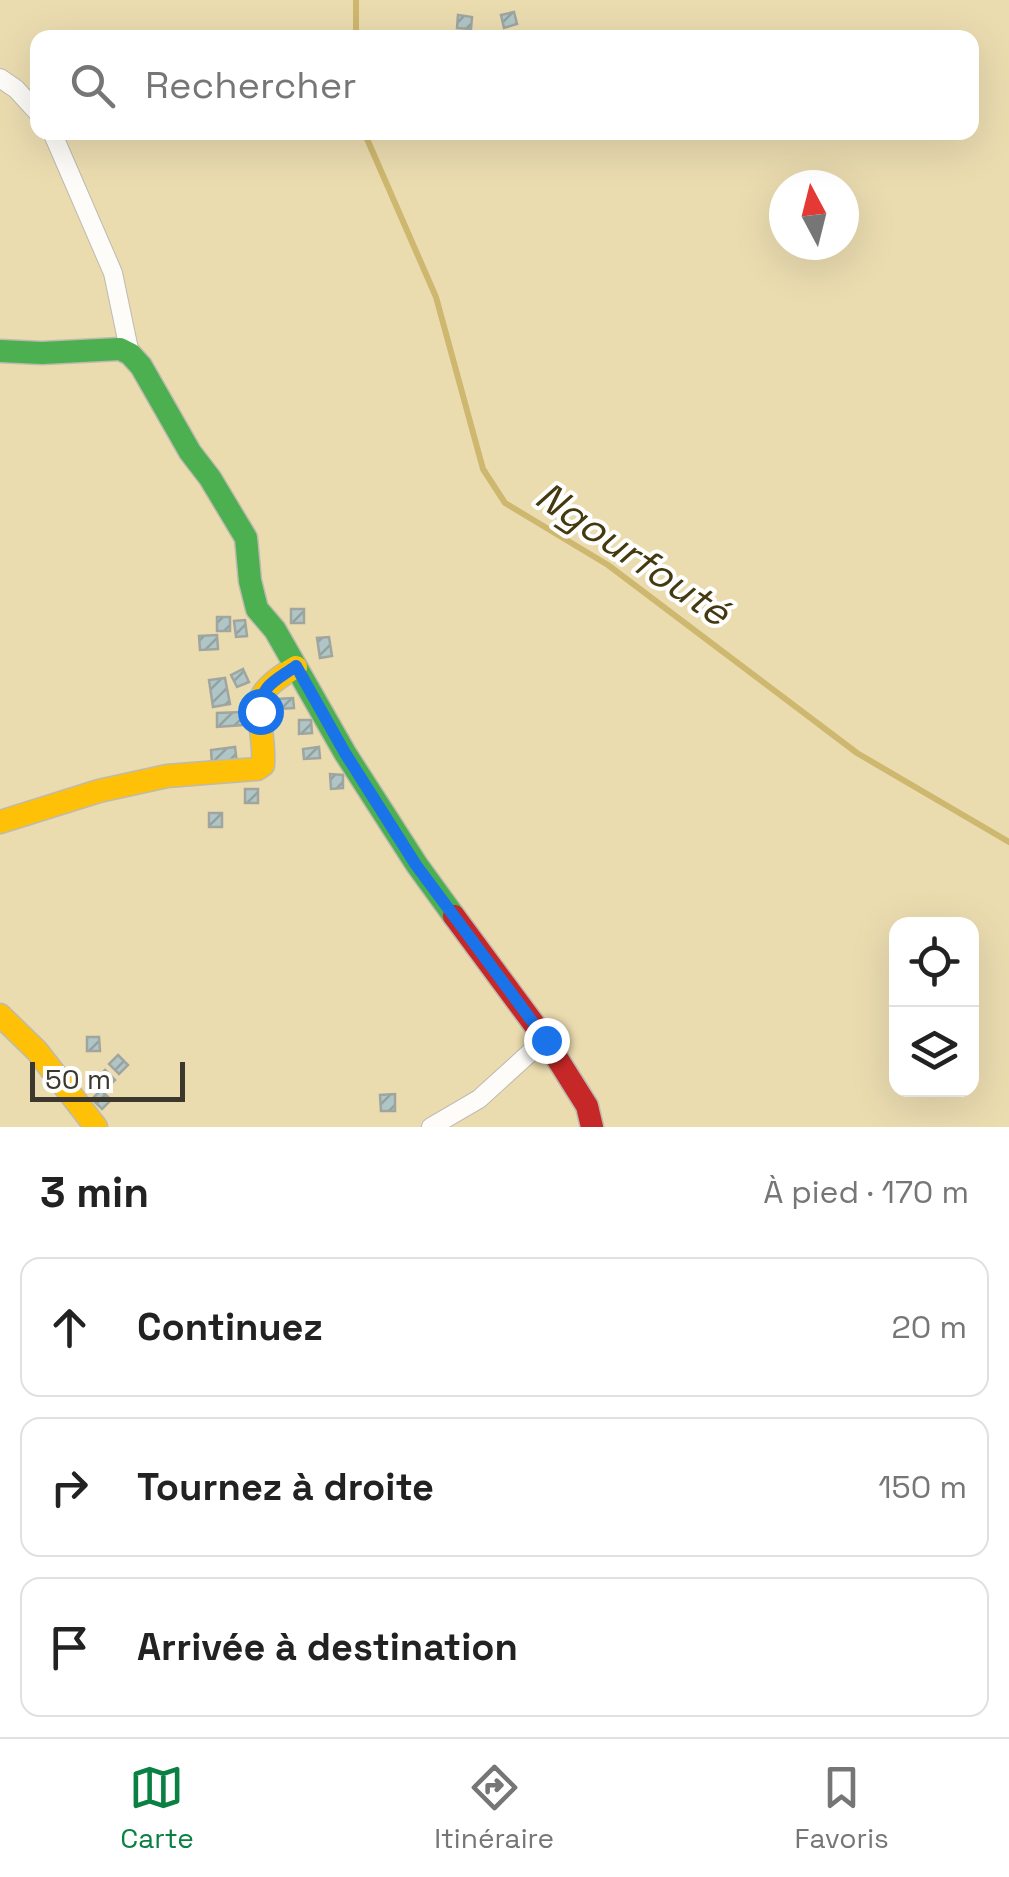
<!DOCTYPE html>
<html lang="fr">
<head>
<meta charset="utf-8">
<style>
  :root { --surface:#fff; --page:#f6f6f6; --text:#222; --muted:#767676; --line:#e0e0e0; --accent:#0b8043 }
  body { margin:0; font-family:"Space Grotesk",sans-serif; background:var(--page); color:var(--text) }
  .controls { position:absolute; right:30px; bottom:30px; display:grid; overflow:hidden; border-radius:20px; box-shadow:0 10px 40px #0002 }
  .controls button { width:90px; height:90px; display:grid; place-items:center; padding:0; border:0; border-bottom:2px solid var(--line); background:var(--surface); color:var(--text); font:50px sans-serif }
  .compass { position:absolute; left:769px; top:170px; width:90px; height:90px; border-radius:50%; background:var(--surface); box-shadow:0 10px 40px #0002; rotate:353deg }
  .scale { position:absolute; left:30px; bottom:25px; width:155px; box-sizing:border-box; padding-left:10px; border:5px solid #3c382d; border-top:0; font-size:28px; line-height:35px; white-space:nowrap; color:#3c382d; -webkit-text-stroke:8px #fff; paint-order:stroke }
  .stop { position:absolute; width:30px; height:30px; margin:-22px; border:8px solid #1a73e8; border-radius:50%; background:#fff }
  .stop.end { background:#1a73e8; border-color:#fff; box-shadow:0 2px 10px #0008 }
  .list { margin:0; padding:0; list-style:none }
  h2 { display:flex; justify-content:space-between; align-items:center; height:130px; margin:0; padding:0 40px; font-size:42px }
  h2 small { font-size:32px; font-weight:400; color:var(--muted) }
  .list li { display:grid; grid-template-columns:65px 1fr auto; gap:30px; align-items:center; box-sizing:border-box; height:140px; margin:0 20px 20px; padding:0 20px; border:2px solid var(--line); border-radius:20px }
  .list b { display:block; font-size:38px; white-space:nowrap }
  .list em { font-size:32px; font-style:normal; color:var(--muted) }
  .icon { flex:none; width:55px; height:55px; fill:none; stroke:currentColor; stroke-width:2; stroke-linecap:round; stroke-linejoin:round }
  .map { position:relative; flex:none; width:1009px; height:1127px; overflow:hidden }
  .search { position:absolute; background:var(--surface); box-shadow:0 10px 40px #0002; left:30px; right:30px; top:30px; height:110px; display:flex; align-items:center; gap:25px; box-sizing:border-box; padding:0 35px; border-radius:20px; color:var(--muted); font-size:38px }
  .sheet { height:610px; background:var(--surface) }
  nav { display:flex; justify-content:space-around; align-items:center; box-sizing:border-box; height:140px; border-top:2px solid var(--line); background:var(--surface); font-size:28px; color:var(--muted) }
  nav a { display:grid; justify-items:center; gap:5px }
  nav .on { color:var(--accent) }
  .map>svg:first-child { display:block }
</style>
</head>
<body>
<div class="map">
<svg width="1009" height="1127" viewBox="0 0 1009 1127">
  <defs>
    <pattern id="building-hatch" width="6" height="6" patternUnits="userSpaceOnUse" patternTransform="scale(2.5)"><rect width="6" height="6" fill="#b0c6c6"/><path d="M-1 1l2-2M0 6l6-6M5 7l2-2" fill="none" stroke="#90a2a1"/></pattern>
  </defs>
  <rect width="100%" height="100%" fill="#efeada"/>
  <!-- green -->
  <path fill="#ebdcb0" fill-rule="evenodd" d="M0 0H1009V1127H0ZM38 38H972V132H38ZM784 185H844V245H784ZM896 924H972V1090H896Z"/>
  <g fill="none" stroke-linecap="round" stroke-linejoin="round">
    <!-- stream -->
    <g stroke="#ceb76e" stroke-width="6">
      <polyline points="356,0 356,38"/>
      <polyline points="364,132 436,297 483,469 505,503 608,565 857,753 1009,842"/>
    </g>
  </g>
  <!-- building -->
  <g fill="url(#building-hatch)" stroke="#a1a59f" stroke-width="2.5">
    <polygon points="514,12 517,24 504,28 501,15"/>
    <polygon points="458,15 472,17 471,29 457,28"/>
    <rect x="291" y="609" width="13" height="14"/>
    <rect x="217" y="617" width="13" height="14"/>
    <polygon points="245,620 247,636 236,637 234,621"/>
    <polygon points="217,635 218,649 200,650 199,636"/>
    <polygon points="329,637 332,656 320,658 317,638"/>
    <polygon points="243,669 249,682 237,687 231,675"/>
    <polygon points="225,678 230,704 213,707 209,680"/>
    <polygon points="293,698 294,708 278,709 277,699"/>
    <polygon points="242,712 243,725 217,727 217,713"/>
    <polygon points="299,720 311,720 312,733 299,734"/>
    <polygon points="235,747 237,763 212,765 211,750"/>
    <polygon points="319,747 320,758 304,759 303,749"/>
    <polygon points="330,774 343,775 343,788 331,789"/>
    <rect x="245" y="789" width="13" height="14"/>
    <rect x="209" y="813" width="13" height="14"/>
    <polygon points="87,1037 99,1037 100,1051 87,1051"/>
    <polygon points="118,1055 128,1065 119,1074 109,1064"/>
    <polygon points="105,1070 115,1080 106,1089 96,1079"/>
    <polygon points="101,1090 111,1100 102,1109 92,1099"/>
    <polygon points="395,1094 395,1111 381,1111 380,1095"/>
  </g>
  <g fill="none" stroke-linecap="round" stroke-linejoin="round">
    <!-- street casing -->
    <g stroke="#bebaae" stroke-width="20">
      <g id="street">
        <polyline points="0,78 16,89 38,113"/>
        <polyline points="52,132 113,273 130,354"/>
        <polyline points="431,1127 479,1099 545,1039"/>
      </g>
    </g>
    <!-- fast casing -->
    <g stroke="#bebaae" stroke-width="25">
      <polyline id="fast" points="0,351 42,353 120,349 130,354 141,366 190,452 210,478 246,538 250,581 257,609 275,630 345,753 417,865 454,916"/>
    </g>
    <!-- slow casing -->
    <g stroke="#bebaae" stroke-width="25">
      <g id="slow">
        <path d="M0 822 99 791 167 776 257 769 263 765C266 711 238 700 296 667"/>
        <polyline points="0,1015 37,1051 96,1127"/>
      </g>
    </g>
    <!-- jam casing -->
    <g stroke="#bebaae" stroke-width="25">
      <polyline id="jam" points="454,916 545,1039 587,1106 592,1127"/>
    </g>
    <!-- street -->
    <use href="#street" stroke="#fdfcf9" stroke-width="18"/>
    <!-- fast -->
    <use href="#fast" stroke="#4caf50" stroke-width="22"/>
    <!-- slow -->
    <use href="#slow" stroke="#ffc107" stroke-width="22"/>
    <!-- jam -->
    <use href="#jam" stroke="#c62828" stroke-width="22"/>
  </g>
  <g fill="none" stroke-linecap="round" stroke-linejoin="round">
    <!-- route -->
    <path stroke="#1a73e8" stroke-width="12" d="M260 711C260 685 277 680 296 666L345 753 416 865 546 1040"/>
  </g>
  <g text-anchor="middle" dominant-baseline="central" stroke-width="8" stroke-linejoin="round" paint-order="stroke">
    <!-- water labels -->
    <g font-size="40" font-style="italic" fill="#45390f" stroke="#fff">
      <text transform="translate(633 554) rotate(34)">Ngourfouté</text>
    </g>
  </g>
</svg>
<div class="controls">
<button><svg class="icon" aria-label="locate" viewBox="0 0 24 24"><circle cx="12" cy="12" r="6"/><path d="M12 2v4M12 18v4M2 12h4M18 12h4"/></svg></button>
<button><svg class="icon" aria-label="layers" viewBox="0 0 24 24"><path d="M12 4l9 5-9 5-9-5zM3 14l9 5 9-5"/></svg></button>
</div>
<svg class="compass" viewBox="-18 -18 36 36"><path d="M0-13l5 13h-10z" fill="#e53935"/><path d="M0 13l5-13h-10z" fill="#767676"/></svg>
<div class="scale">50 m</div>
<div class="stop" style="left:260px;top:711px"></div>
<div class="stop end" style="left:546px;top:1040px"></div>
<div class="search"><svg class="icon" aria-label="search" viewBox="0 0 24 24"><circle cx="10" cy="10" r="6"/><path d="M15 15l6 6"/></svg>Rechercher</div>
</div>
<section class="sheet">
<h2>3 min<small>À pied · 170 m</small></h2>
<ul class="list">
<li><svg class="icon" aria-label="ahead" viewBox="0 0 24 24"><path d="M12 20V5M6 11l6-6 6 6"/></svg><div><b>Continuez</b></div><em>20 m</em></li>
<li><svg class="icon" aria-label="right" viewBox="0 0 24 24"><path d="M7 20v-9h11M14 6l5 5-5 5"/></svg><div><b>Tournez à droite</b></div><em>150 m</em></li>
<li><svg class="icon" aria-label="arrive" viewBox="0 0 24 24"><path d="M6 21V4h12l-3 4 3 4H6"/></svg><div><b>Arrivée à destination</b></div></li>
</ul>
</section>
<nav>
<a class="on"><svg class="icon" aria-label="map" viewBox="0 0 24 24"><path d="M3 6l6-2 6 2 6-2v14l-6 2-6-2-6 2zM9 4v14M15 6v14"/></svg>Carte</a>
<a><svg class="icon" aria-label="directions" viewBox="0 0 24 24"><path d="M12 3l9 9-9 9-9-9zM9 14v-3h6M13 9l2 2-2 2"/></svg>Itinéraire</a>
<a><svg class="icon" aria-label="saved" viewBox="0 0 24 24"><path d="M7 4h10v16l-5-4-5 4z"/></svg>Favoris</a>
</nav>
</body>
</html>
